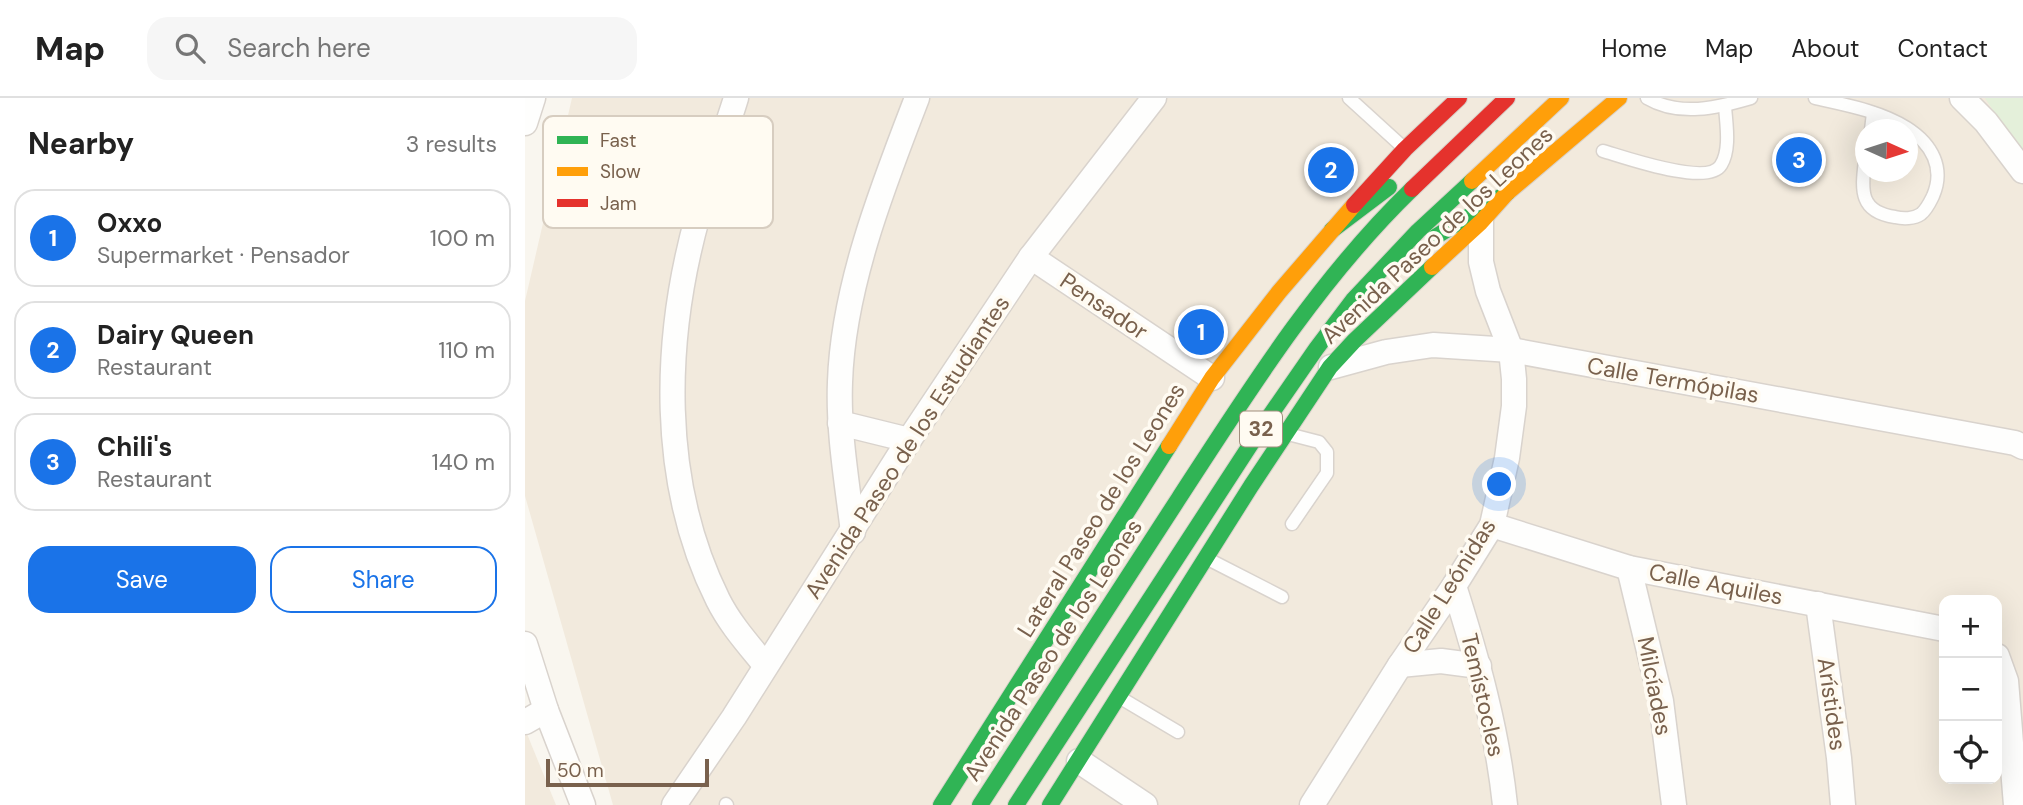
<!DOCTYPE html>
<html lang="en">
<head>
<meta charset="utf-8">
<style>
  :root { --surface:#fff; --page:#f6f6f6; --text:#222; --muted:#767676; --line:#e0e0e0; --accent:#1a73e8 }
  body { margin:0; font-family:"DM Sans",sans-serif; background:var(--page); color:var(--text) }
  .controls { position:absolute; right:21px; bottom:21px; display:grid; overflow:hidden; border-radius:14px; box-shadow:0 7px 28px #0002 }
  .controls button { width:63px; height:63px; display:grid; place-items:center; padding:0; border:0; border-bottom:2px solid var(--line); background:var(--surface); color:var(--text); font:35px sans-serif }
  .compass { position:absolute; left:1330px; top:21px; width:63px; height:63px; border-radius:50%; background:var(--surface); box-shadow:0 7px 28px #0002; rotate:93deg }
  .scale { position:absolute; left:21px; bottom:18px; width:163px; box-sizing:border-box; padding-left:7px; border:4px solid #79614d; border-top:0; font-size:19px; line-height:24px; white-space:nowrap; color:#79614d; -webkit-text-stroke:5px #fffbf2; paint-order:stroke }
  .you { position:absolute; left:975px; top:387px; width:24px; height:24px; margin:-18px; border:5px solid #fff; border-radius:50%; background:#1a73e8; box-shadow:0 0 0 10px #1a73e833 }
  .badge { display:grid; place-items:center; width:46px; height:46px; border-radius:50%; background:var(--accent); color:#fff; font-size:23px; font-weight:700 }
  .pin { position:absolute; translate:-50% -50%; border:4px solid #fff; box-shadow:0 2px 7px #0006 }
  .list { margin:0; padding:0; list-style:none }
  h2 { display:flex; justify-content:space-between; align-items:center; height:91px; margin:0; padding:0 28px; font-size:30px }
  h2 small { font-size:23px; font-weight:400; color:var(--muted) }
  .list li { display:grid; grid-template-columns:46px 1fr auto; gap:21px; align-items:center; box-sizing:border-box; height:98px; margin:0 14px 14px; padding:0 14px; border:2px solid var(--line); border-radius:21px }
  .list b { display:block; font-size:26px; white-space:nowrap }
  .list p { margin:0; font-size:23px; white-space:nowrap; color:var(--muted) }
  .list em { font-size:23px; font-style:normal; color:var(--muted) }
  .actions { display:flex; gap:14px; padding:21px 28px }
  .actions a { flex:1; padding:16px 0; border:2px solid var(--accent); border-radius:21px; text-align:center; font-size:24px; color:var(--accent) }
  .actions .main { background:var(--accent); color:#fff }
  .icon { flex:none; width:38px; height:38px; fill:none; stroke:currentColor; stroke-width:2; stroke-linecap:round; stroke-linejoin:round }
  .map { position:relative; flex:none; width:1498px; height:707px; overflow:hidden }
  header { display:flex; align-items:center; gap:42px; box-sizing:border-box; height:98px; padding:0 35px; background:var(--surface); border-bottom:2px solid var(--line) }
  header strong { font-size:33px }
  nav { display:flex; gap:38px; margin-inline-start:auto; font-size:24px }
  .search { width:490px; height:63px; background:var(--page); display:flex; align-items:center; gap:18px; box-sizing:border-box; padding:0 24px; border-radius:21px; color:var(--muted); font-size:26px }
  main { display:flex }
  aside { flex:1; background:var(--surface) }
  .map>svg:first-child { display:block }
</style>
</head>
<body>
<header>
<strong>Map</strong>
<div class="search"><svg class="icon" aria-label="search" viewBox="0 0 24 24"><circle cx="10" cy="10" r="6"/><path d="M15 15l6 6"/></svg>Search here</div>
<nav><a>Home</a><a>Map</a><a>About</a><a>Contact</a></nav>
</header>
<main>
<aside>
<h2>Nearby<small>3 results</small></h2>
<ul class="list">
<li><span class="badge">1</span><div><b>Oxxo</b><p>Supermarket · Pensador</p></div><em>100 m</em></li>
<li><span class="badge">2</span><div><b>Dairy Queen</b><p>Restaurant</p></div><em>110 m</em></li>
<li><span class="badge">3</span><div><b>Chili's</b><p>Restaurant</p></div><em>140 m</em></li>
</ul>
<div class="actions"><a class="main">Save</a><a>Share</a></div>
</aside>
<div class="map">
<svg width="1498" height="707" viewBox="0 0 1498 707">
  <rect width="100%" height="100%" fill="#f9f6ef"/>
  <!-- residential -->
  <g fill="#f2eadd" fill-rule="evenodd">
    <path d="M47 0H1498V707H88L0 398V203ZM1340 32H1382V74H1340ZM1419 502H1472V681H1419Z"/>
    <polygon points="0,631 31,707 0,707"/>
  </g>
  <!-- green -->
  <polygon fill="#e4f0da" points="1460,0 1498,0 1498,51 1488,44"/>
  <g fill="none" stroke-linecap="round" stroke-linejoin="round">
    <!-- lane casing -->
    <g stroke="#d9d3cd" stroke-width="15">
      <g id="lane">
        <polyline points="824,0 880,51"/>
        <path d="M1122 0C1154 19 1192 10 1226 0"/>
        <path d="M1290 0C1321 7 1355 13 1382 30 1407 46 1420 70 1408 98 1405 104 1402 111 1396 116 1389 121 1378 121 1370 119 1335 114 1336 93 1340 63"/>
        <polyline points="1346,32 1348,15"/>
        <path d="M1078 53C1099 59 1183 89 1196 67 1206 51 1201 25 1200 8"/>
        <polyline points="763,336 794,344 802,354 802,375 767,426"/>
        <polyline points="681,460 757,499"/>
        <polyline points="594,599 653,634"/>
        <polyline points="201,706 202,707"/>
      </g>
    </g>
    <!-- street casing -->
    <g stroke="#d9d3cd" stroke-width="27">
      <g id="street">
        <path d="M211 0C199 39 184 77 173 117 138 242 134 384 193 502 205 526 223 546 240 567"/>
        <polyline points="1437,0 1461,24 1498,73"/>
        <polyline points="0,25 8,0"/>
        <polyline points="506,159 687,280"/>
        <polyline points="806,269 861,254 908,247 986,252 1490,345 1498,349"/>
        <polyline points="315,325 384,342"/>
        <polyline points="967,427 1104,470 1419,531"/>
        <path d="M328 434C322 384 313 334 315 284 318 189 358 88 392 0"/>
        <polyline points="1104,470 1136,603 1149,707"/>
        <path d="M929 488C952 560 972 631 980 707"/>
        <polyline points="1293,506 1314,660 1318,707"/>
        <polyline points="0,546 21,612 58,707"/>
        <polyline points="1472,558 1481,583 1491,707"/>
        <polyline points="875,567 916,563 954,568"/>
        <polyline points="0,624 21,612"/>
        <polyline points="554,663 620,707"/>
        <polyline points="149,707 209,619 384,342 506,159 629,0"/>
        <polyline points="787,707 875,567 929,488 967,427 982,360 989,308 989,281 986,252 963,193 956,164 956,124"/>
      </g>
    </g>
    <!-- fast casing -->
    <g stroke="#d8d2ca" stroke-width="18">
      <g id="fast">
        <polyline points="807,132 864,89"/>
        <polyline points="910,139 982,95"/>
        <polyline points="416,707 644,348"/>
        <path d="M455 707C521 605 588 502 654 400 724 292 794 181 887 91"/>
        <polyline points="491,707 737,329 791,251 828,202 893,133 947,83"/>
        <polyline points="525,707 726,388 805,269 830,242 907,169"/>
      </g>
    </g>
    <!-- slow casing -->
    <g stroke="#d8d2ca" stroke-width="18">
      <g id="slow">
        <polyline points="947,83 1036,0"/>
        <polyline points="907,169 956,124 982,95 1094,0"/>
        <polyline points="644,348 687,280 754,194 829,107"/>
      </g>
    </g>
    <!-- jam casing -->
    <g stroke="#d8d2ca" stroke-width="18">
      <g id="jam">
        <polyline points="887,91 982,0"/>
        <polyline points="829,107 880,51 934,0"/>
      </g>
    </g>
    <!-- lane -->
    <use href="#lane" stroke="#fefefd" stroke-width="12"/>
    <!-- street -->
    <use href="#street" stroke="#fefefd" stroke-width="24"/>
    <!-- fast -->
    <use href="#fast" stroke="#30b455" stroke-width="16"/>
    <!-- slow -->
    <use href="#slow" stroke="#ff9f0a" stroke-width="16"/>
    <!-- jam -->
    <use href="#jam" stroke="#e5322d" stroke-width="16"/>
  </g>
  <g text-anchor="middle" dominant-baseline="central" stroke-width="7" stroke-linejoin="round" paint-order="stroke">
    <!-- shield labels -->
    <rect fill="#fffbf2" stroke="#a18f7e" stroke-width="2" x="715" y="313.5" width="42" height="35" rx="5"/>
    <g font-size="21" font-weight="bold" fill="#79614d">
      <text x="736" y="331">32</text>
    </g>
    <!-- street labels -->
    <g font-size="23" fill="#79614d" stroke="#fffbf2">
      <text transform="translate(912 137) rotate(-43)">Avenida Paseo de los Leones</text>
      <text transform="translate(579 208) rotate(34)">Pensador</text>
      <text transform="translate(1148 282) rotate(10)">Calle Termópilas</text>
      <text transform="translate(382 349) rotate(-57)">Avenida Paseo de los Estudiantes</text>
      <text transform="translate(576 412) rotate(-58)">Lateral Paseo de los Leones</text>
      <text transform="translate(1191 486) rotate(11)">Calle Aquiles</text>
      <text transform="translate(924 488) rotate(-58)">Calle Leónidas</text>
      <text transform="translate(528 552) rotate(-57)">Avenida Paseo de los Leones</text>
      <text transform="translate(1130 588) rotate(79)">Milcíades</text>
      <text transform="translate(958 597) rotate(77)">Temístocles</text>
      <text transform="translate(1307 606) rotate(82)">Arístides</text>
    </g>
  </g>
  <!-- legend -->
  <rect x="18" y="18" width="230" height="112" rx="10" fill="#fffbf2" stroke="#d7cdc0" stroke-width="2"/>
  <rect x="32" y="38" width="31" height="8" fill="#30b455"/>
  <rect x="32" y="69" width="31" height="9" fill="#ff9f0a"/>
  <rect x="32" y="101" width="31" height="8" fill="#e5322d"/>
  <g font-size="19" fill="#79614d">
    <text x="75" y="49">Fast</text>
    <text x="75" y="80">Slow</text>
    <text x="75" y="112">Jam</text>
  </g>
</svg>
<div class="controls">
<button>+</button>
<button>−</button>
<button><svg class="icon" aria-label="locate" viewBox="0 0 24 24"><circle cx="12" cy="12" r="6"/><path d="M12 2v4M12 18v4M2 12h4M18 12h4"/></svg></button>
</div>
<svg class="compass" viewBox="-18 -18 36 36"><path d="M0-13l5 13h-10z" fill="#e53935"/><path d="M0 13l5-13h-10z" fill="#767676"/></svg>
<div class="scale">50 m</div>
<div class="you"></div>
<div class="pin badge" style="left:676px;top:234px">1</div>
<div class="pin badge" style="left:806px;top:72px">2</div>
<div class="pin badge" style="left:1274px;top:62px">3</div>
</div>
</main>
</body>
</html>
